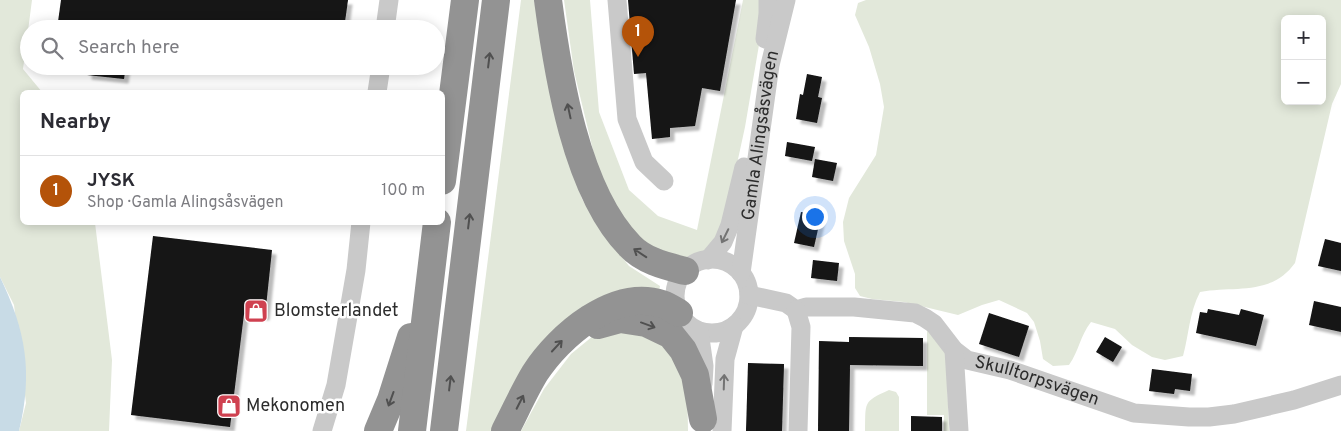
<!DOCTYPE html>
<html lang="en">
<head>
<meta charset="utf-8">
<style>
  :root { --surface:#fff; --page:#f2f2f3; --text:#2b2b33; --muted:#7c7c81; --line:#e1e1e2; --accent:#b45309 }
  body { margin:0; font-family:Overpass,sans-serif; background:var(--page); color:var(--text) }
  .controls { position:absolute; right:15px; top:15px; display:grid; overflow:hidden; border-radius:8px; box-shadow:0 2px 12px #0003 }
  .controls button { width:45px; height:45px; display:grid; place-items:center; padding:0; border:0; border-bottom:1px solid var(--line); background:var(--surface); color:var(--text); font:25px sans-serif }
  .you { position:absolute; left:814px; top:216px; width:18px; height:18px; margin:-12px; border:4px solid #fff; border-radius:50%; background:#1a73e8; box-shadow:0 0 0 8px #1a73e833 }
  .badge { display:grid; place-items:center; width:32px; height:32px; border-radius:50%; background:var(--accent); color:#fff; font-size:16px; font-weight:700 }
  .pin { position:absolute; translate:-50% -41px; filter:drop-shadow(0 1px 2px #0008) }
  .pin::after { content:''; position:absolute; top:26px; width:18px; height:15px; background:inherit; clip-path:polygon(0 0,100% 0,50% 100%) }
  .list { margin:0; padding:0; list-style:none }
  h2 { display:flex; justify-content:space-between; align-items:center; height:65px; margin:0; padding:0 20px; font-size:21px }
  h2 small { font-size:16px; font-weight:400; color:var(--muted) }
  .list li { display:grid; grid-template-columns:32px 1fr auto; gap:15px; align-items:center; box-sizing:border-box; height:70px; padding:0 20px; border-top:1px solid var(--line) }
  .list b { display:block; font-size:19px; white-space:nowrap }
  .list p { margin:0; font-size:16px; white-space:nowrap; color:var(--muted) }
  .list em { font-size:16px; font-style:normal; color:var(--muted) }
  .icon { flex:none; width:28px; height:28px; fill:none; stroke:currentColor; stroke-width:2; stroke-linecap:round; stroke-linejoin:round }
  .map { position:relative; flex:none; width:1341px; height:431px; overflow:hidden }
  .search { position:absolute; background:var(--surface); box-shadow:0 2px 12px #0003; left:20px; top:20px; width:425px; height:55px; display:flex; align-items:center; gap:12px; box-sizing:border-box; padding:0 18px; border-radius:28px; color:var(--muted); font-size:19px }
  .panel { position:absolute; background:var(--surface); box-shadow:0 2px 12px #0003; left:20px; top:90px; width:425px; height:135px; border-radius:8px }
  .map>svg:first-child { display:block }
</style>
</head>
<body>
<div class="map">
<svg width="1341" height="431" viewBox="0 0 1341 431">
  <defs>
    <filter id="shadow"><feDropShadow dx="4.5" dy="4.5" stdDeviation="1" flood-color="#0004"/></filter>
  </defs>
  <rect width="100%" height="100%" fill="#fff"/>
  <!-- green -->
  <g fill="#e2e8da" fill-rule="evenodd">
    <polygon points="0,0 32,0 23,69 42,92 22,92 22,222 95,223 112,360 109,431 19,431 26,403 14,305 0,277"/>
    <polygon points="521,0 534,0 568,157 582,199 603,233 629,266 660,286 659,291 621,296 496,431 466,431"/>
    <polygon points="564,0 590,0 599,112 629,190 658,216 697,230 743,0 762,0 760,39 745,127 725,219 718,237 704,252 692,258 678,261 639,239 615,208 598,171 574,71"/>
    <path d="M866 0H1341V84L1332 104 1295 263C1271 296 1236 286 1200 292 1189 313 1189 335 1183 356L1165 360 1152 357 1132 345 1115 329 1091 322C1080 336 1079 351 1069 365L1053 366 1043 359 1040 341 1034 322 1027 313 999 300 982 305 958 315 904 302 872 299 860 296 855 288V274L844 241 843 222 849 198 876 155 884 107 880 84 869 47 855 15 858 3ZM1285 19H1322V101H1285Z"/>
    <polygon points="927,326 946,349 949,431 944,431 944,415 927,415"/>
    <polygon points="604,327 657,333 687,375 688,431 521,431 544,389 571,354"/>
    <path d="M889 390 896 392 899 397V431H865C866 403 862 402 889 390Z"/>
  </g>
  <!-- water -->
  <path fill="#c8dbe6" d="M0 277C26 331 33 372 19 431H0Z"/>
  <!-- building -->
  <g fill="#131313" filter="url(#shadow)">
    <polygon points="61,0 348,0 344,29 57,29"/>
    <polygon points="628,0 736,0 720,91 702,88 695,126 670,128 670,137 652,139 646,73 634,74"/>
    <polygon points="88,66 126,66 124,79 87,75"/>
    <polygon points="807,74 822,77 818,97 822,98 817,123 796,119 800,94 803,95"/>
    <polygon points="787,142 815,147 812,161 785,156"/>
    <polygon points="815,159 837,163 833,181 812,177"/>
    <polygon points="801,212 821,216 814,247 794,243"/>
    <polygon points="153,236 272,250 265,316 244,314 230,427 131,415"/>
    <polygon points="1325,239 1341,243 1341,271 1318,266"/>
    <polygon points="813,260 839,263 837,281 811,278"/>
    <polygon points="1314,301 1341,307 1341,332 1309,325"/>
    <polygon points="1208,309 1239,315 1241,309 1264,315 1256,346 1196,333 1200,312 1207,313"/>
    <polygon points="989,313 1029,326 1019,357 979,344"/>
    <polygon points="849,337 923,338 923,366 850,365 849,431 818,431 819,341 849,342"/>
    <polygon points="1105,337 1122,347 1113,362 1096,352"/>
    <polygon points="748,363 784,364 782,431 746,431"/>
    <polygon points="1152,369 1192,374 1190,391 1175,389 1174,394 1149,391"/>
    <polygon points="911,416 942,417 942,431 911,431"/>
  </g>
  <g fill="none" stroke-linecap="round" stroke-linejoin="round">
    <!-- minor -->
    <g stroke="#c9c9c9" stroke-width="19">
      <polyline points="617,0 627,119 644,162 664,181"/>
      <polyline points="385,29 389,0"/>
      <polyline points="765,39 768,14 768,0"/>
      <polyline points="377,92 381,66"/>
      <circle cx="712" cy="296" r="37"/>
      <polyline points="708,260 723,242 730,225 744,167"/>
      <path id="s1" d="M741 273 770 65 786 0"/>
      <path id="s2" d="M749 295 786 303 796 310 806 307H854L915 313 925 318 934 324 954 350 967 360 1010 370 1134 413 1189 417H1209L1234 414 1294 400 1341 385"/>
      <polyline points="796,310 801,327 798,431"/>
      <polyline points="699,331 704,366 703,384"/>
      <polyline points="954,350 959,431"/>
      <polyline points="322,431 336,385 356,270 361,222"/>
      <polyline points="722,431 725,359 734,326"/>
    </g>
    <!-- highway -->
    <g stroke="#939393" stroke-width="28">
      <path d="M548 0C558 75 576 191 630 246 644 261 666 266 685 271"/>
      <polyline points="442,181 465,0"/>
      <polyline points="598,325 620,319 646,323 671,335 683,350 695,375 703,419"/>
      <polyline points="378,431 391,400 411,337"/>
      <polyline points="412,431 437,222"/>
      <polyline points="444,431 496,0"/>
      <path d="M505 431C515 412 524 391 535 373 559 336 614 288 662 304 668 306 674 310 679 313"/>
    </g>
  </g>
  <!-- one-way arrows -->
  <defs><path id="oneway-shaft" d="M-6 0H5M1.5-3L5.5 0L1.5 3" fill="none" stroke-width="1.6" stroke-linecap="round" stroke-linejoin="round" transform="scale(1.25)"/></defs>
  <g stroke="#505050">
    <use href="#oneway-shaft" transform="translate(489 60) rotate(-83)"/>
    <use href="#oneway-shaft" transform="translate(569 111) rotate(-102)"/>
    <use href="#oneway-shaft" transform="translate(469 221) rotate(-83)"/>
    <use href="#oneway-shaft" transform="translate(640 253) rotate(-146)"/>
    <use href="#oneway-shaft" transform="translate(648 325) rotate(20)"/>
    <use href="#oneway-shaft" transform="translate(557 346) rotate(-47)"/>
    <use href="#oneway-shaft" transform="translate(450 383) rotate(-83)"/>
    <use href="#oneway-shaft" transform="translate(391 399) rotate(110)"/>
    <use href="#oneway-shaft" transform="translate(520 402) rotate(-63)"/>
  </g>
  <g stroke="#737373">
    <use href="#oneway-shaft" transform="translate(725 236) rotate(116)"/>
    <use href="#oneway-shaft" transform="translate(724 382) rotate(-88)"/>
  </g>
  <!-- icons -->
  <defs>
    <g id="shop-square" transform="scale(1.25)"><rect x="-9" y="-9" width="18" height="18" rx="4" fill="#cf4150" stroke="#fff"/><path d="M-5-2.5h2.3a2.7 3.5 0 0 1 5.4 0H5L5.5 6h-11ZM-1.5-2.5h3a1.5 2.3 0 0 0-3 0Z" fill="#fff"/></g>
  </defs>
  <g fill-rule="evenodd">
    <use href="#shop-square" x="256" y="311"/>
    <use href="#shop-square" x="229" y="406"/>
  </g>
  <g text-anchor="middle" dominant-baseline="central" stroke-width="5" stroke-linejoin="round" paint-order="stroke">
    <!-- street labels -->
    <g font-size="18" fill="#2c2c2c" stroke="#fff">
      <text stroke="none"><textPath href="#s1" startOffset="139">Gamla Alingsåsvägen</textPath></text>
      <text stroke="none"><textPath href="#s2" startOffset="314">Skulltorpsvägen</textPath></text>
    </g>
    <!-- poi labels -->
    <g font-size="18" fill="#2c2c2c" stroke="#fff" text-anchor="start">
      <text x="274" y="311">Blomsterlandet</text>
      <text x="246" y="406">Mekonomen</text>
    </g>
  </g>
</svg>
<div class="controls">
<button>+</button>
<button>−</button>
</div>
<div class="you"></div>
<div class="pin badge" style="left:638px;top:57px">1</div>
<div class="search"><svg class="icon" aria-label="search" viewBox="0 0 24 24"><circle cx="10" cy="10" r="6"/><path d="M15 15l6 6"/></svg>Search here</div>
<section class="panel">
<h2>Nearby<small></small></h2>
<ul class="list">
<li><span class="badge">1</span><div><b>JYSK</b><p>Shop · Gamla Alingsåsvägen</p></div><em>100 m</em></li>
</ul>
</section>
</div>
</body>
</html>
